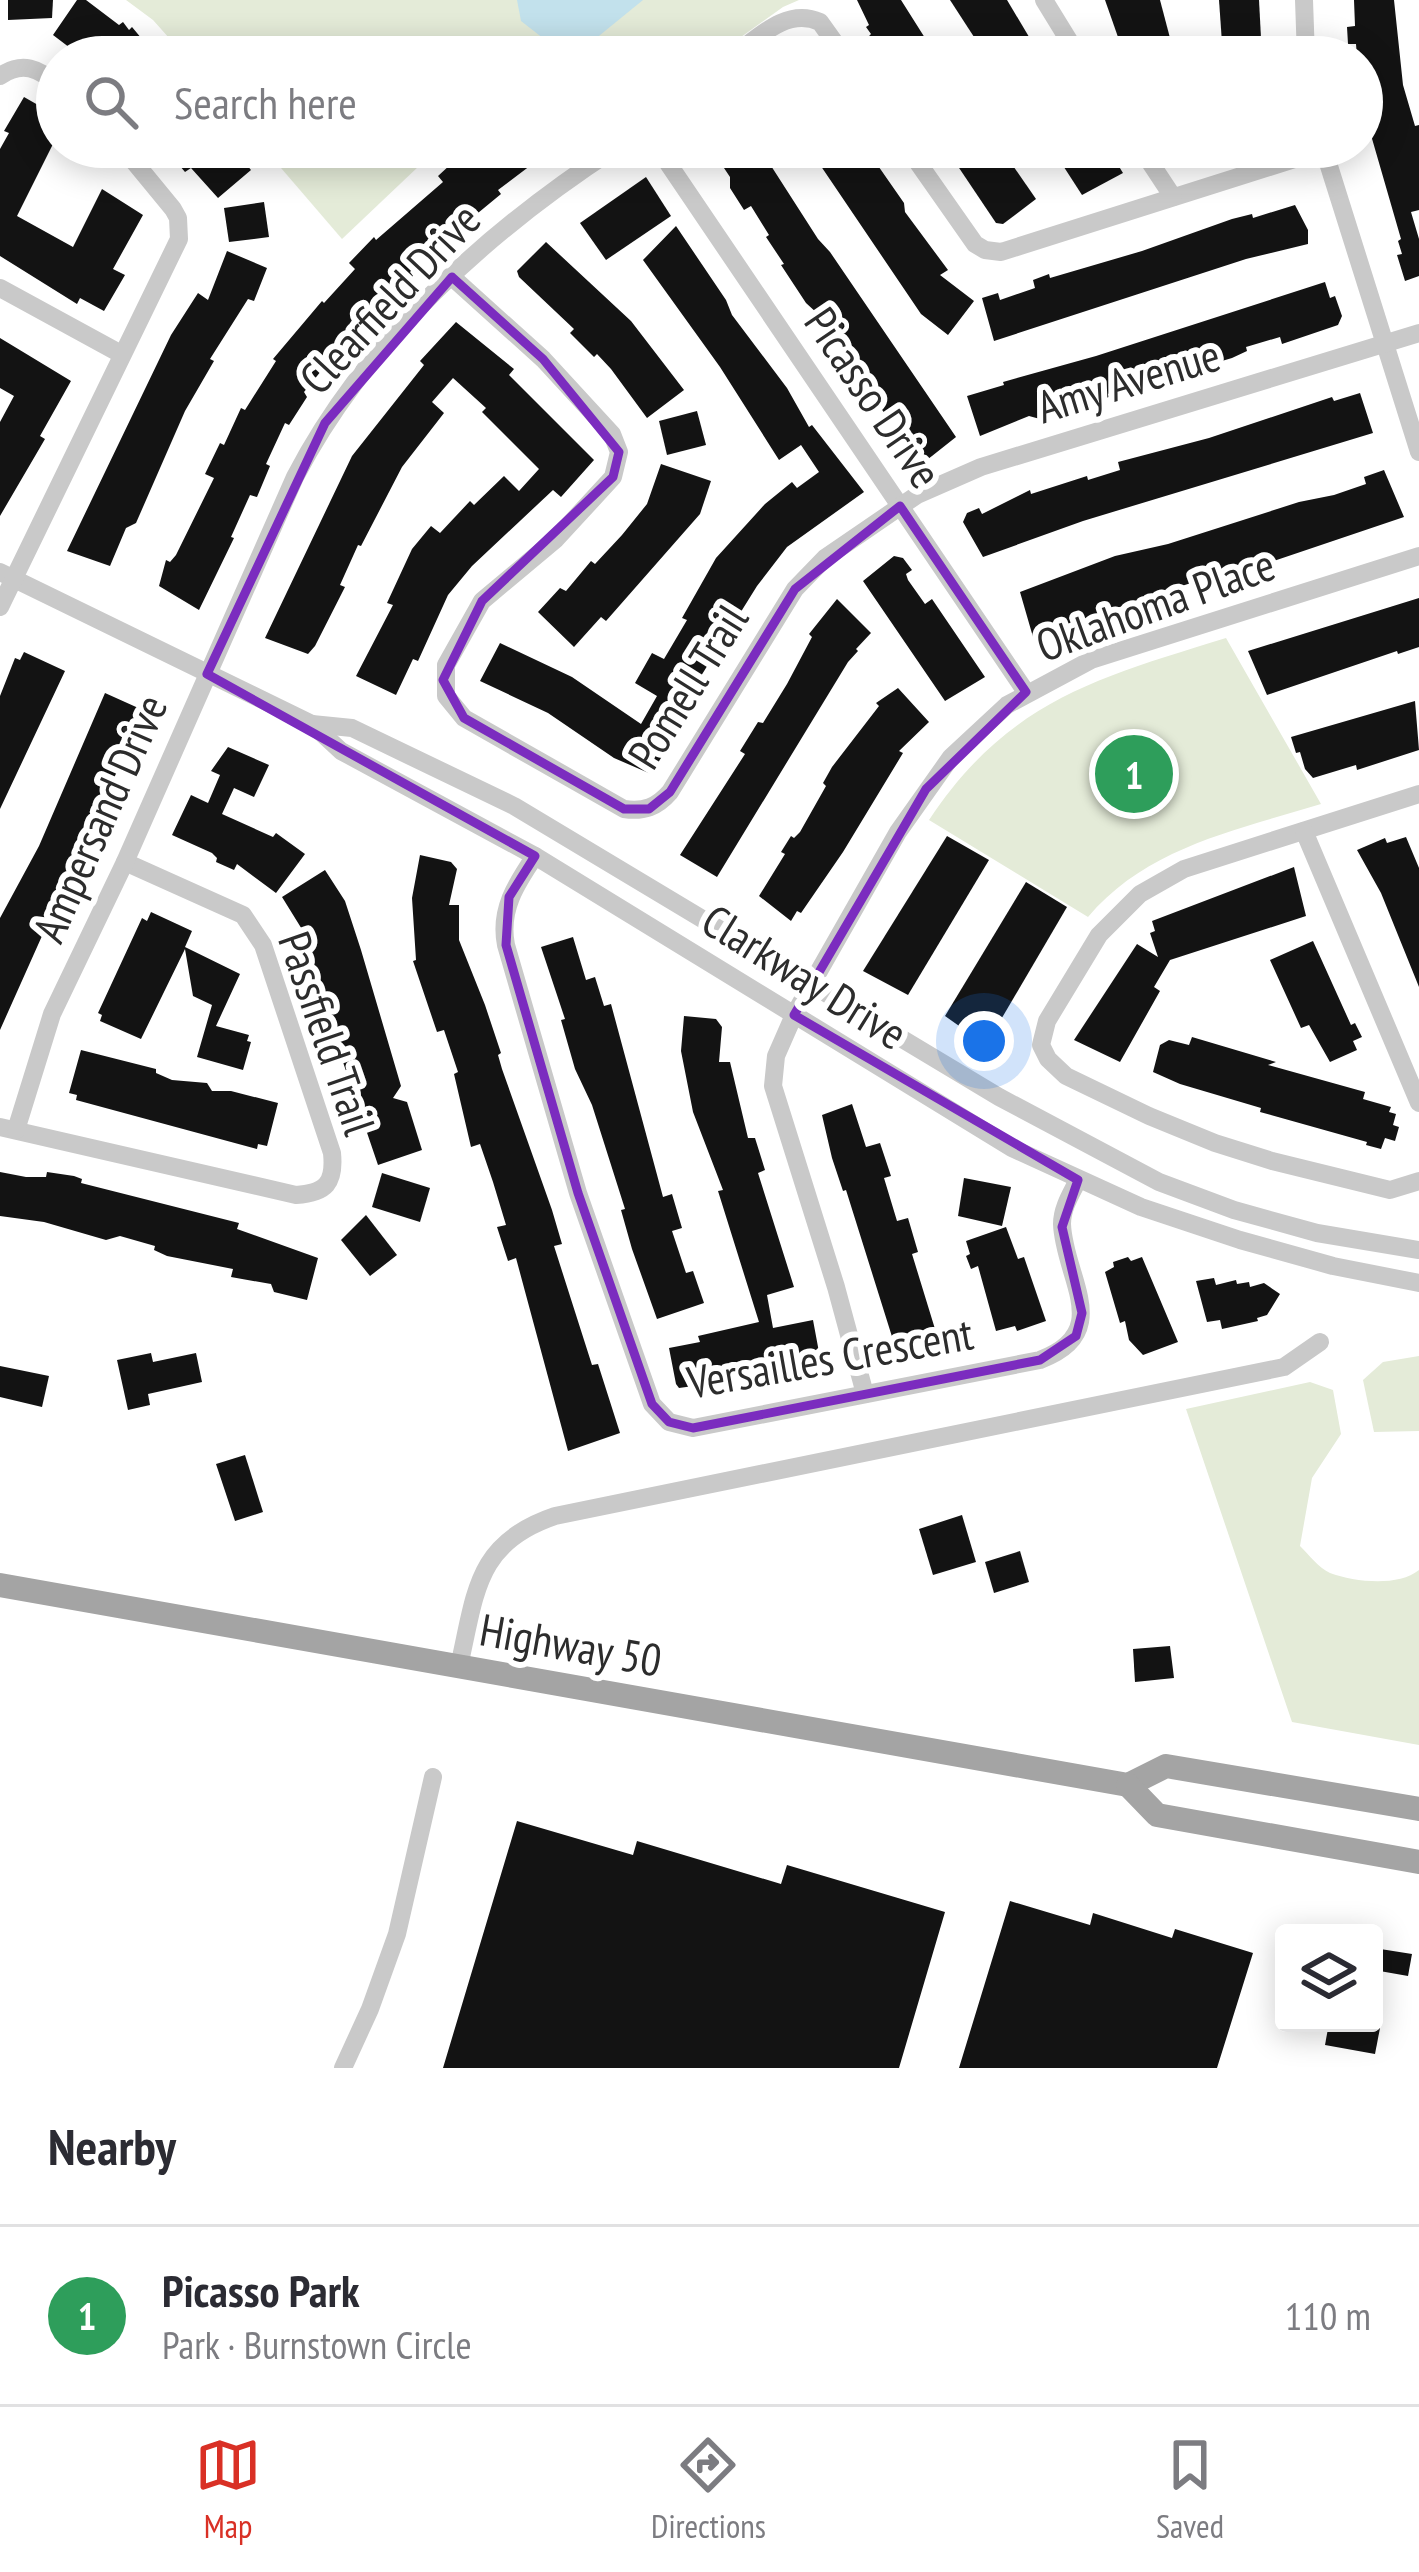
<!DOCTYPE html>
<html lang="en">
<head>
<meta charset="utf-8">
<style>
  :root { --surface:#fff; --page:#f7f7f7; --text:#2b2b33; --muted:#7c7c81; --line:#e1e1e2; --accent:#d93025 }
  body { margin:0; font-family:"PT Sans Narrow",sans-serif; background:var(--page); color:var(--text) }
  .controls { position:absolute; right:36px; bottom:36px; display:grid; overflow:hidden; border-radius:12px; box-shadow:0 6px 30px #0003 }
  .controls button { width:108px; height:108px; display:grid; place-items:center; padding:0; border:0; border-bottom:3px solid var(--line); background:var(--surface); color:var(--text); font:60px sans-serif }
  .you { position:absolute; left:984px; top:1041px; width:42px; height:42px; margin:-30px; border:9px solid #fff; border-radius:50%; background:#1a73e8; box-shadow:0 0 0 18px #1a73e833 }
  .badge { display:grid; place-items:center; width:78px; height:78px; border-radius:50%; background:var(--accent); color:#fff; font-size:39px; font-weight:700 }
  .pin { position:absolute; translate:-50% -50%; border:6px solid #fff; box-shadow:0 3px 12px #0006 }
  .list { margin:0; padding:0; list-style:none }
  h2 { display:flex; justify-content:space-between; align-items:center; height:156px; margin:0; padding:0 48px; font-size:51px }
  h2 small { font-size:39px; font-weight:400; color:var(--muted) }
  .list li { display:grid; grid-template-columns:78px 1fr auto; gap:36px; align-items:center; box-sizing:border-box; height:180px; padding:0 48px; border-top:3px solid var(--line) }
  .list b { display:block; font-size:45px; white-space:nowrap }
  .list p { margin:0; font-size:39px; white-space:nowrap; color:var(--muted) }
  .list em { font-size:39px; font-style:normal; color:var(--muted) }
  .icon { flex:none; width:66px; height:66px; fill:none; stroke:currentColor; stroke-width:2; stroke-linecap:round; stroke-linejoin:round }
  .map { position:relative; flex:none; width:1419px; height:2068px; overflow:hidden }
  .search { position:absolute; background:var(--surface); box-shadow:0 6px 30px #0003; left:36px; right:36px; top:36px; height:132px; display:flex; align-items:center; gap:30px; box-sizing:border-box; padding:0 42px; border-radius:66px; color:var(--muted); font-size:45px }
  .sheet { height:336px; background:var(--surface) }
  nav { display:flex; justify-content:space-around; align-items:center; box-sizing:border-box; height:168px; border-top:3px solid var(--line); background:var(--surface); font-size:33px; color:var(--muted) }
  nav a { display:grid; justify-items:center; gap:6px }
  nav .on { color:var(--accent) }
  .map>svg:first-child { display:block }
</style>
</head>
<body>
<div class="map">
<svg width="1419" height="2068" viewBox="0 0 1419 2068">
  <rect width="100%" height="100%" fill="#fff"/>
  <!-- green -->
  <g fill="#e4ebd8">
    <polygon points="126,0 799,0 783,7 713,57 186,57 153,20"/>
    <polygon points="263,147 439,147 342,239"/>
    <path d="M1226 638 1321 804C1237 830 1147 847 1088 917L929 820C1008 701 1097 678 1226 638Z"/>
    <polygon points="1419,1356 1419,1431 1374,1432 1363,1380 1383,1362"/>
    <path d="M1310 1382 1333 1390 1341 1434 1312 1478 1300 1546C1309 1555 1319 1568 1330 1573 1355 1582 1398 1587 1419 1570V1745L1292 1722 1186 1409Z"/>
  </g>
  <!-- water -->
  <polygon fill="#c2e1ec" points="517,0 643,0 578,53 566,56 521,21"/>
  <!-- building -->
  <g fill="#131313">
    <polygon points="8,0 53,0 52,18 8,20"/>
    <polygon points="77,0 86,0 119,25 123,22 129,30 132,27 157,57 82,57 53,35"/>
    <polygon points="857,0 901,0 937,57 882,57 868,37 871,34 866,27 869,25"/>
    <polygon points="950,0 1007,0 1041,57 987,57"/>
    <polygon points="1105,0 1160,0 1175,57 1125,57"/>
    <polygon points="1219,0 1259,0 1262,57 1223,57"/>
    <polygon points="1354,0 1394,0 1403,85 1415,126 1419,125 1419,210 1411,212 1419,239 1419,276 1405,281 1397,255 1402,254 1398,241 1401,239 1362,104 1362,57 1357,57 1356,44 1348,44 1347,27 1355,26"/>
    <polygon points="24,97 52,113 57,119 57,136 17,216 73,247 102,189 143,215 113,269 125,275 104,311 80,298 77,304 0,256 0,149 9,133 4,131"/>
    <polygon points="164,147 232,147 251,170 218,198 191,168 185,172"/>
    <polygon points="480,147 538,147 543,156 498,190 501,194 421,260 410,272 413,276 339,349 304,392 307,397 289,425 285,423 266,464 270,466 257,497 250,495 231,537 234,538 199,610 159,586 166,560 170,562 176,555 214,478 205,474 220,443 224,445 241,408 245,410 276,361 273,359 322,301 324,303 355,269 349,263 374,237 376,240 443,182 438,176 464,152 468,156"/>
    <polygon points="710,147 759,147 818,239 830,252 956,437 932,456 920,465 915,459 818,314 806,303 781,265 784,264 766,237 769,235 751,206 744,210 730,188 730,177"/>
    <polygon points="808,147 865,147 904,203 905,212 948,270 940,275 974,301 948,335 921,314"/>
    <polygon points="945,147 1000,147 1036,199 1003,224 996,223"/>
    <polygon points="1051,147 1107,147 1123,173 1082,195"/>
    <polygon points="646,177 671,216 606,260 580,223"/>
    <polygon points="264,202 269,237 229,242 224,208"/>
    <polygon points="1295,205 1308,230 1308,244 1246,259 994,341 982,298 998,293 1000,300 1035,288 1033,280 1049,274 1050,278 1142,251 1232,219 1252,214 1253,218"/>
    <polygon points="676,226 726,300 732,315 787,388 809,427 812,425 864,492 787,547 757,586 668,729 676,734 651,774 614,758 548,713 480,681 500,643 572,677 641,724 657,696 635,683 652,653 664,659 687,620 682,618 716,558 765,504 792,482 797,488 819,472 801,445 779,460 720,367 643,260"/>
    <polygon points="546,242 631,321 684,390 647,418 611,369 597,354 594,357 570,333 574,329 519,277 517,271"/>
    <polygon points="227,251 267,268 254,301 248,299 210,359 214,361 185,411 136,523 126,528 110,566 67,551 171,335 198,293 208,300"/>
    <polygon points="1325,282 1330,298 1335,296 1342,316 1338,325 1282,344 1280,337 1246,347 1247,351 1232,358 1158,380 1156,376 1124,386 1108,394 1109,397 1040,419 1029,416 980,436 967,396 1004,385 1003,382 1096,356"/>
    <polygon points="456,322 514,369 509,375 594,460 561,497 553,490 472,566 448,595 418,661 413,659 396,695 356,676 393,605 387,603 412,549 431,526 440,533 470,501 474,505 504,476 519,491 539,469 482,412 486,408 453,378 432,402 444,413 402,467 361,546 358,545 340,585 345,587 315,646 308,654 265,638 352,456 424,365 420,361"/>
    <polygon points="0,338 71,381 40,436 45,439 0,516 0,422 14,396 0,388"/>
    <polygon points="1360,393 1373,433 1083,521 983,557 963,522 967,513 979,508 982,514 1030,490 1031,494 1087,476 1088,480 1120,470 1118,462 1209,438 1332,397 1334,401"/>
    <polygon points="697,411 706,445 667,455 659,421"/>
    <polygon points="661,464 711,481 700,514 606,621 601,617 574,647 538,612 560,588 566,591 591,561 595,564 622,535 647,504"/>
    <polygon points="1384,470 1404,517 1244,571 1231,575 1229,571 1169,590 1033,637 1020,592 1115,556 1168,544 1299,502 1334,495 1366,484 1364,477"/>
    <polygon points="894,556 903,558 912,570 906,574 908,580 925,604 932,599 985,677 945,701 863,581"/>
    <polygon points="1419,598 1419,647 1398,654 1397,651 1267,695 1248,651"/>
    <polygon points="837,599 871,633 856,649 858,651 848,662 717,877 680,855 745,754 740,751 758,722 763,723 787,684 812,637 809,634"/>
    <polygon points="24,652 65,671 0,809 0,696 15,658 20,660"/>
    <polygon points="898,688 929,722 899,751 903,753 843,852 801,913 797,911 791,921 759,896 785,854 781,852 791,836 794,838 800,832 826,786 823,783 832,767 879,706 876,703"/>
    <polygon points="105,693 145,711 89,832 95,835 69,891 61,895 46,927 0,1030 0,918 39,846"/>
    <polygon points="1415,701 1419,750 1357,770 1356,765 1313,778 1305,769 1300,752 1296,753 1291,737"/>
    <polygon points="228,747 269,765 254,797 234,788 222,814 273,837 276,833 305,854 276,893 237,864 234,870 216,862 217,858 212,853 172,835 191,795 208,803 220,775 211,771"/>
    <polygon points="947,836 989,860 908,995 863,971"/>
    <polygon points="1406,837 1419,868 1419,987 1381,893 1357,850 1385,838 1387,843"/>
    <polygon points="420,855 451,862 457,869 449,905 459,905 459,940 485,1005 501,1053 498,1055 502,1069 552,1210 562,1244 554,1246 592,1365 598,1364 620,1433 568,1451 516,1258 508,1261 497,1227 506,1225 493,1182 480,1144 471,1147 454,1074 458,1072 444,1030 437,1032 413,961 416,960 412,898"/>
    <polygon points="1294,867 1306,916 1170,960 1154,987 1160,991 1120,1062 1074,1040 1137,944 1158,957 1150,933 1155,931 1152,921"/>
    <polygon points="325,870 345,901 361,950 401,1086 393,1098 407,1102 422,1150 378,1165 329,1021 304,940 308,939 282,897"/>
    <polygon points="1026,882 1067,907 986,1045 945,1016"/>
    <polygon points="151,912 192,931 185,947 240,974 216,1026 249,1035 247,1041 251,1042 243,1070 197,1057 212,1005 193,996 185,949 141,1039 100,1021 102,1015 98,1013 142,918 147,921"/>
    <polygon points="573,937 586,980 595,977 604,1006 611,1004 663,1197 672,1194 682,1228 672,1231 686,1273 693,1271 704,1303 657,1319 632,1249 621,1210 625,1209 592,1105 575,1069 561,1020 565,1019 541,947"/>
    <polygon points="1313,941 1351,1025 1355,1023 1362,1037 1353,1041 1357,1050 1330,1062 1309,1025 1301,1028 1270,960"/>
    <polygon points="684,1016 716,1019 722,1027 719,1062 730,1062 748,1138 755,1138 765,1170 758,1173 794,1287 767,1295 773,1328 813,1320 821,1363 786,1370 786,1366 708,1384 679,1388 676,1384 669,1348 700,1342 698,1336 759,1322 718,1191 723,1190 693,1112 681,1051"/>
    <polygon points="1192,1037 1276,1062 1268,1065 1365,1092 1363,1099 1391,1107 1389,1112 1396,1114 1393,1125 1399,1127 1395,1141 1385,1138 1381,1149 1366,1145 1367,1142 1260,1112 1261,1108 1180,1084 1153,1072 1160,1045 1169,1040 1189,1045"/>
    <polygon points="81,1050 156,1069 156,1073 172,1080 207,1083 212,1091 231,1091 278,1103 267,1146 258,1144 257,1149 76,1100 77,1095 69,1093"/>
    <polygon points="852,1104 866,1147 880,1143 891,1176 884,1178 897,1221 908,1218 918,1252 912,1254 935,1329 894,1343 846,1190 843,1191 832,1158 822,1115"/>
    <polygon points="0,1172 26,1177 46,1177 47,1172 74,1176 82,1179 81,1183 239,1223 237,1229 318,1258 307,1300 274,1292 271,1284 231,1277 233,1269 167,1256 154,1250 155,1246 120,1236 106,1240 44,1222 0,1216"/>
    <polygon points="382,1173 430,1188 420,1222 372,1207"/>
    <polygon points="964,1178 1011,1187 1002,1226 958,1216"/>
    <polygon points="366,1215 397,1255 370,1276 341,1240"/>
    <polygon points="1006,1227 1018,1259 1024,1257 1046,1321 1017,1331 1015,1326 996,1331 978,1266 971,1269 966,1256 970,1254 966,1241"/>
    <polygon points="1128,1257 1131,1261 1142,1257 1178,1342 1143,1355 1129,1340 1125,1321 1120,1323 1105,1272 1114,1267 1113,1262"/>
    <polygon points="1214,1278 1216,1285 1236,1280 1237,1284 1249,1282 1250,1287 1264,1283 1280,1294 1267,1315 1257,1318 1258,1321 1222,1329 1220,1320 1207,1322 1196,1281"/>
    <polygon points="151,1353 153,1362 196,1353 202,1382 148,1394 150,1405 128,1410 117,1360"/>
    <polygon points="0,1366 49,1376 42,1407 0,1397"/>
    <polygon points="245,1455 263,1512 235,1521 216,1464"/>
    <polygon points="962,1515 976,1562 933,1575 919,1529"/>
    <polygon points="1020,1551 1029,1582 994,1593 985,1562"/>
    <polygon points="1170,1646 1174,1678 1135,1682 1133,1649"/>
    <polygon points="517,1821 633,1855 637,1841 781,1884 787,1865 945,1912 899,2068 443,2068"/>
    <polygon points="1010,1901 1090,1925 1093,1913 1172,1938 1175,1929 1253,1953 1217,2068 959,2068"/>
    <polygon points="1374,1948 1412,1954 1408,1976 1374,1970"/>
    <polygon points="1329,2023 1380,2028 1375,2054 1325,2045"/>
  </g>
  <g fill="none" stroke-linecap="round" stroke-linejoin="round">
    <!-- minor -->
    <g stroke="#c9c9c9" stroke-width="18">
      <polyline points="1044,0 1079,57"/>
      <polyline points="1304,0 1306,57"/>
      <path d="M732 57C758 38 786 7 820 22L845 57"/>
      <path d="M0 76C22 61 39 68 57 85"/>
      <polyline points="657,147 1026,692"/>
      <polyline points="907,147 975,244 985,250 1001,252 1323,150"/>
      <polyline points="1140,147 1173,197"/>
      <polyline points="1323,147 1419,452"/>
      <path d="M452 277 543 359 612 434 619 452 613 477 556 539 482 601 446 665V696L464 718 624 809C644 812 657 807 670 792L795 589 825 558 917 495 981 467 1419 333"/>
      <polyline points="0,288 121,354"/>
      <polyline points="0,572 312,724 341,751 535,856 1012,1148 1141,1207 1240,1240 1333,1266 1419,1283"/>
      <polyline points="0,607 179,239 178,218 173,209 122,147"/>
      <polyline points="312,724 352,728 514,806 999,1097 1159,1182 1234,1210 1317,1233 1419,1250"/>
      <polyline points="1419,794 1184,869 1140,894 1099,935 1047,1021 1041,1045 1048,1059 1066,1076 1149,1116 1215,1143 1272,1161 1390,1190 1419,1181"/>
      <polyline points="1304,831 1419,1103"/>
      <path d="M535 856C516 884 499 910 506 945L578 1193 652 1404 669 1422 693 1428 1040 1360C1115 1332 1064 1278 1062 1224 1062 1208 1071 1194 1078 1180"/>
      <path d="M0 1127 296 1195C326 1193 335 1183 332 1153L263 945 243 915 125 862"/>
      <path d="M16 1130 52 1014 125 862 295 477C366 340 489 230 617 147"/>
      <polyline points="865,1394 836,1287 773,1086 776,1056 794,1015 898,832 951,757 1007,705 1091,660 1419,556"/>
      <path d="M459 1666C476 1593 475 1543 555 1516L1284 1367 1320 1342"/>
      <polyline points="343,2068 370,2009 397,1934 433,1777"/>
    </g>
    <!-- major -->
    <g stroke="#a4a4a4" stroke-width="24">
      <polyline points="0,1585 1128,1785 1166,1766 1419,1809"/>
      <polyline points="1128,1785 1157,1815 1419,1862"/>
    </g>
  </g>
  <!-- marked area -->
  <path fill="none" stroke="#7b2cbf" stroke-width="9" stroke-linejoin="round" d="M452 277 543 359 619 452 613 477 482 601 443 680 464 718 624 809H649L670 792 795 589 900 506 1026 692 926 789 794 1015 1078 1180 1062 1227 1082 1313 1076 1336 1040 1360 693 1428 669 1422 652 1404 578 1193 506 945 509 897 535 856 207 674 325 423Z"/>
  <g text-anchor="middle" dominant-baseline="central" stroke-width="12" stroke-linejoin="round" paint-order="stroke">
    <!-- street labels -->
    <g font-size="45" fill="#2c2c2c" stroke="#fff">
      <text transform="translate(389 298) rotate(-47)">Clearfield Drive</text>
      <text transform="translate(1128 380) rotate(-17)">Amy Avenue</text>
      <text transform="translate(874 397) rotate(56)">Picasso Drive</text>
      <text transform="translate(1155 604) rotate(-20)">Oklahoma Place</text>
      <text transform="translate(687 686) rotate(-58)">Pomell Trail</text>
      <text transform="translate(99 818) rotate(-66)">Ampersand Drive</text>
      <text transform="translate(805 976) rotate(32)">Clarkway Drive</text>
      <text transform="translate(328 1033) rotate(71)">Passfield Trail</text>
      <text transform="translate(830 1357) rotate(-10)">Versailles Crescent</text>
      <text transform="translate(571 1644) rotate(10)">Highway 50</text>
    </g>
  </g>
</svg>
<div class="controls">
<button><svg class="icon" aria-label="layers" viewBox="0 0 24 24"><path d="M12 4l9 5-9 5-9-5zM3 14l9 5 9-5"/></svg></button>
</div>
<div class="you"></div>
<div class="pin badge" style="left:1134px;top:774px;background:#2e9e5b">1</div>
<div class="search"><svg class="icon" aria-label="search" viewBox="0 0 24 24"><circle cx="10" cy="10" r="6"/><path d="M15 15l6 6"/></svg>Search here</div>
</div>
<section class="sheet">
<h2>Nearby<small></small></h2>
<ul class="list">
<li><span class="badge" style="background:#2e9e5b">1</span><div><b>Picasso Park</b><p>Park · Burnstown Circle</p></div><em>110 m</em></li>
</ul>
</section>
<nav>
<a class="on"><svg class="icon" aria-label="map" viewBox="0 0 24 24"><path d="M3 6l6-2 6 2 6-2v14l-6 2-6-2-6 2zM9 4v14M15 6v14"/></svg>Map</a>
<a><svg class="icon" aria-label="directions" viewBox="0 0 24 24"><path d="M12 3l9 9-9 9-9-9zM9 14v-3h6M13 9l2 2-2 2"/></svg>Directions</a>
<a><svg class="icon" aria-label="saved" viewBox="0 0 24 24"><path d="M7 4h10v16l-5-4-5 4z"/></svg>Saved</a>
</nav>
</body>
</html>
